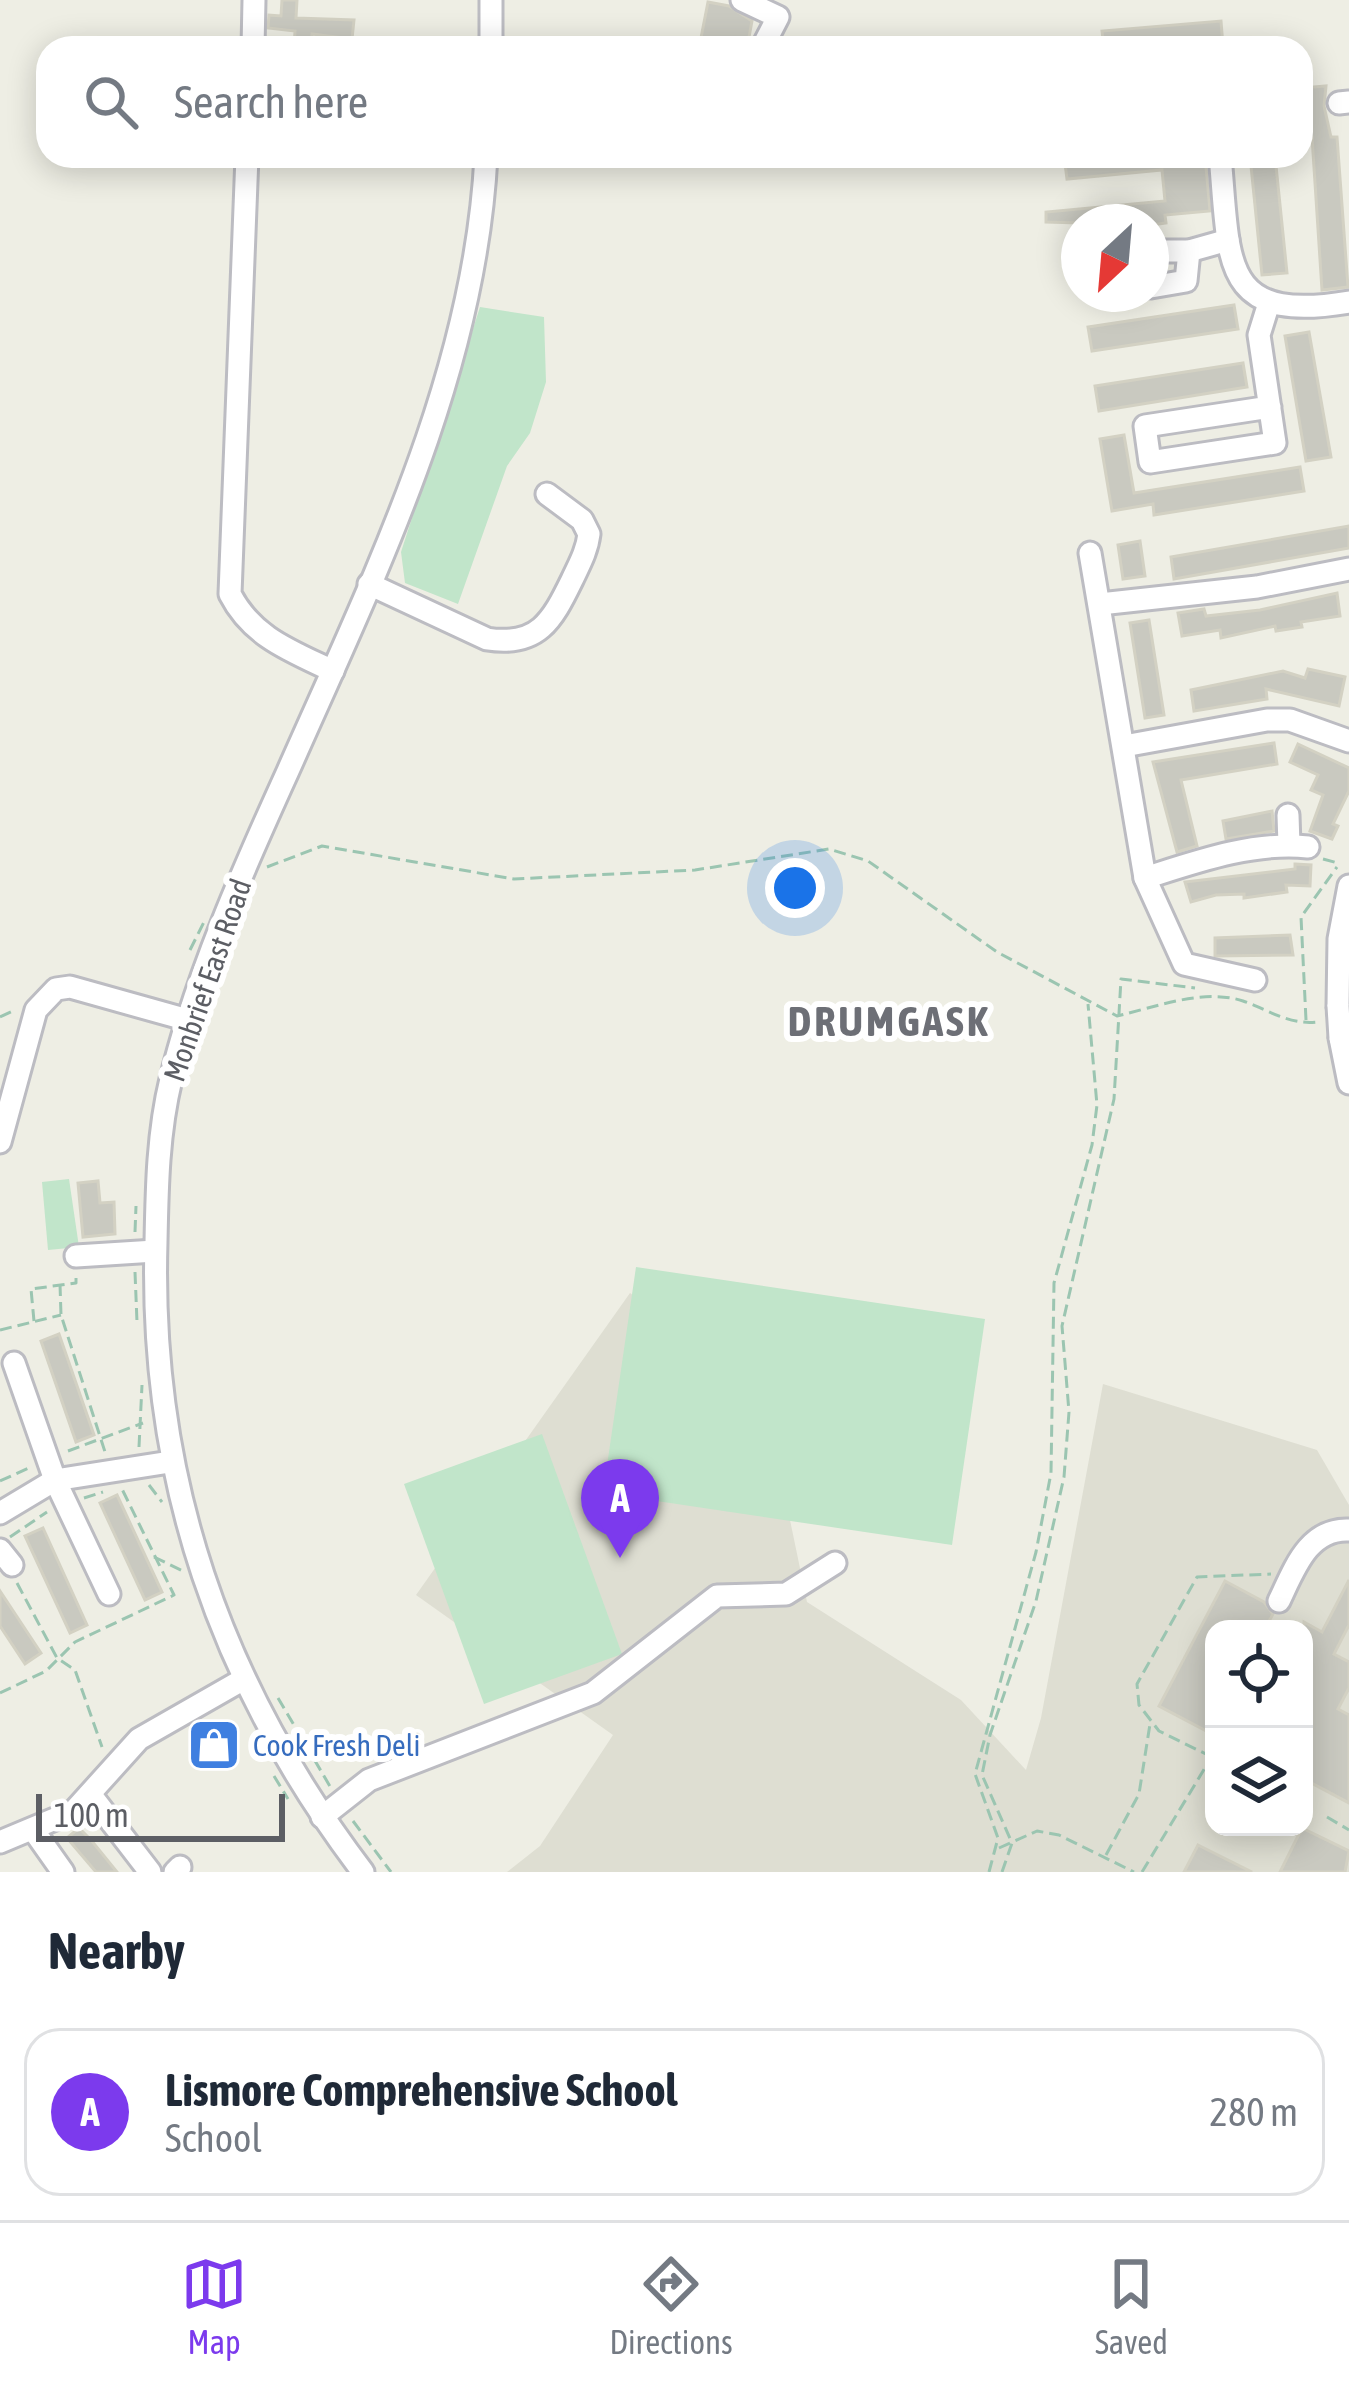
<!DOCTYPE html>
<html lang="en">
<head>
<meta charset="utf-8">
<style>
  :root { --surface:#fff; --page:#f6f6f7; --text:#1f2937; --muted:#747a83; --line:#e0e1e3; --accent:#7c3aed }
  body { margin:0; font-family:"Asap Condensed",sans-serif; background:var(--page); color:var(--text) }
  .controls { position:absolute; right:36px; bottom:36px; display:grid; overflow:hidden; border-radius:24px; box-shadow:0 6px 30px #0003 }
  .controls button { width:108px; height:108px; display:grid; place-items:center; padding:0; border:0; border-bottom:3px solid var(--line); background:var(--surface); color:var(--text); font:60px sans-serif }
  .compass { position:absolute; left:1061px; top:204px; width:108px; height:108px; border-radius:50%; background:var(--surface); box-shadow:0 6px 30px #0003; rotate:206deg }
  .scale { position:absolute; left:36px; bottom:30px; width:249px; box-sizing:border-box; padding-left:12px; border:6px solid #5c5e64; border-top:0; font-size:33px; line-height:42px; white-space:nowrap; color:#5c5e64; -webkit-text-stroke:9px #fff; paint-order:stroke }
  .you { position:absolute; left:795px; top:888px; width:42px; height:42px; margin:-30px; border:9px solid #fff; border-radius:50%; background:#1a73e8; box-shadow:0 0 0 18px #1a73e833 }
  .badge { display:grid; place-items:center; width:78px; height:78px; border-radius:50%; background:var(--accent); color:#fff; font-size:39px; font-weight:700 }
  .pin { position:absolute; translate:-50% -99px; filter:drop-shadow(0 3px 6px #0008) }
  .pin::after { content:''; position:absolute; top:63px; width:42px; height:36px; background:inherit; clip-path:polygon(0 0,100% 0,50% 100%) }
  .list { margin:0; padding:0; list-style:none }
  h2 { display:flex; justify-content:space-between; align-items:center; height:156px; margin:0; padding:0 48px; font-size:51px }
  h2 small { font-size:39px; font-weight:400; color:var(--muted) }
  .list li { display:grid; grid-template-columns:78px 1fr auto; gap:36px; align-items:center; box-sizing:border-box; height:168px; margin:0 24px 24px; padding:0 24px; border:3px solid var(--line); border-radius:36px }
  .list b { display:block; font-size:45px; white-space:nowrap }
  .list p { margin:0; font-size:39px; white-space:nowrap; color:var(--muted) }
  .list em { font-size:39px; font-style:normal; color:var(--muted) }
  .icon { flex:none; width:66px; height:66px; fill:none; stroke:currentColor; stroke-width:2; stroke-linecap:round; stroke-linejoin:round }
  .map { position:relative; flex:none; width:1349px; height:1872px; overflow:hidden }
  .search { position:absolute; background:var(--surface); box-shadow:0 6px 30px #0003; left:36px; right:36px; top:36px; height:132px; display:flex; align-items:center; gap:30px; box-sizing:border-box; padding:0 42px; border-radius:36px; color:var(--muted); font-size:45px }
  .sheet { height:348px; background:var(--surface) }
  nav { display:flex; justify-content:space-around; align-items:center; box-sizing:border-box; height:168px; border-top:3px solid var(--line); background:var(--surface); font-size:33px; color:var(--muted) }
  nav a { display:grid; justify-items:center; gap:6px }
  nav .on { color:var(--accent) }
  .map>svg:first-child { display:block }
</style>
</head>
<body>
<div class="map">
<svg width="1349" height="1872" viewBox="0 0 1349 1872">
  <rect width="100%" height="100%" fill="#eeeee4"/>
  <!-- education -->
  <path fill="#deded2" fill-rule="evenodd" d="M630 1293 841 1439 790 1520 807 1602 961 1700 1026 1770 1041 1718 1103 1384 1317 1450 1349 1505V1872H507L540 1846 613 1735 416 1595ZM1214 1629H1304V1827H1214Z"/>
  <!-- green -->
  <g fill="#c1e5ca">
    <polygon points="480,307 544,317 546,382 530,433 507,466 458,604 405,583 401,552"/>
    <polygon points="69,1179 79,1247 48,1250 42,1182"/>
    <polygon points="636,1267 985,1319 952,1545 603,1493"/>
    <polygon points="542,1434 622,1654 484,1704 404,1484"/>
  </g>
  <!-- building -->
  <g fill="#c9c9c0" stroke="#d3d1c3" stroke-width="3">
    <polygon points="282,0 297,0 296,18 354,20 352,39 312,34 311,48 294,48 295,31 268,28 269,15 281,16"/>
    <polygon points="708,2 729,6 752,21 747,48 699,48"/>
    <polygon points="1221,21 1223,46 1104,48 1102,31"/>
    <polygon points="1326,86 1324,106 1331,137 1337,137 1348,287 1322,290 1312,137 1306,137 1301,88"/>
    <polygon points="1064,156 1205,156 1210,211 1165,215 1166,223 1151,225 1046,222 1046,212 1165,201 1162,170 1067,179"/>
    <polygon points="1250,156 1275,156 1287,273 1262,275"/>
    <polygon points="1234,305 1238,329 1092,351 1088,327"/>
    <polygon points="1309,332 1331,457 1306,461 1285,336"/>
    <polygon points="1243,363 1247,387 1099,411 1095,386"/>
    <polygon points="1124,435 1134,493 1300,467 1304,491 1154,515 1153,504 1112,511 1100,439"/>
    <polygon points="1349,526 1349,548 1174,579 1171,557"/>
    <polygon points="1140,541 1145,576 1123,579 1118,545"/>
    <polygon points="1337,593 1340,616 1301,622 1302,627 1276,631 1275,626 1221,638 1220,630 1182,636 1178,613 1204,609 1206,616 1260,610"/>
    <polygon points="1149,620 1164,715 1145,718 1130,623"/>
    <polygon points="1308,669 1345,677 1339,706 1266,689 1267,699 1194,711 1191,690 1283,671 1305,678"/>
    <polygon points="1274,743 1277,764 1181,780 1197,846 1177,852 1153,762"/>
    <polygon points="1298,744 1349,768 1349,791 1333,824 1338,826 1332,839 1310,831 1323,795 1311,790 1318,775 1290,762"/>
    <polygon points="1272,811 1274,831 1226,839 1223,821"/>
    <polygon points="1295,864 1311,865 1310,886 1286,885 1287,892 1244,898 1244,894 1216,895 1191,902 1185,882 1295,869"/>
    <polygon points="1290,935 1293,955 1215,956 1215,938"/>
    <polygon points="98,1181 100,1203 114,1202 115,1234 83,1237 78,1183"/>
    <polygon points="59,1334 94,1435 76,1442 41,1341"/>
    <polygon points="117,1495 162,1592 145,1600 100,1503"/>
    <polygon points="43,1528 87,1625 70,1633 25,1536"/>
    <polygon points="1349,1580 1349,1625 1334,1654 1349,1662 1349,1688 1338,1709 1349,1715 1349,1803 1304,1779 1304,1622 1322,1632"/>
    <polygon points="1225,1581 1264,1602 1273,1614 1265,1629 1214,1629 1214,1735 1159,1706"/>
    <polygon points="0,1591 41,1653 25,1664 0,1626"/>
    <polygon points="226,1726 236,1744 202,1763 192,1745"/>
    <polygon points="79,1828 91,1840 117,1872 96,1872 67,1838"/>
    <polygon points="1302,1828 1349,1851 1345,1872 1280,1872"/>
    <polygon points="1198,1845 1252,1872 1184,1872"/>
  </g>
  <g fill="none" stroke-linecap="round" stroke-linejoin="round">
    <!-- minor casing -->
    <g stroke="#bcbcc2" stroke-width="27">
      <g id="minor">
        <polyline points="742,0 778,17 762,48"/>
        <polyline points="253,48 254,0"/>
        <polyline points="491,48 491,0"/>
        <polyline points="1339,103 1349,102"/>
        <path d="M247 156 230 594C252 637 291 651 333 671"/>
        <path d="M1220 156C1230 261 1219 324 1349 302"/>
        <polyline points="1151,251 1189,251 1228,240"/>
        <polyline points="1151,287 1186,281 1189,251"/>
        <polyline points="1268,306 1259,335 1275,443 1150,462 1145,426 1270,407"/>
        <polyline points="1090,553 1145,878 1184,964 1255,980"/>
        <path d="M369 584 487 639C538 647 552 621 572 580 579 565 587 551 589 534L582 520 547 494"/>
        <polyline points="1100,604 1257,587 1349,569"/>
        <polyline points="1124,746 1267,720 1290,720 1349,741"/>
        <polyline points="1288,815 1289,845"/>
        <path d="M1145 878C1195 862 1254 841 1308 847"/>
        <polyline points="1338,1006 1339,939 1349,886"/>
        <polyline points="1340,1038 1349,1083"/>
        <polyline points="0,1142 36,1010 56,989 70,987 188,1020"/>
        <polyline points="76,1256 155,1251"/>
        <polyline points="14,1363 55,1480 109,1594"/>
        <polyline points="0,1513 55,1480 170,1462"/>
        <polyline points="0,1550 12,1565"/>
        <path d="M1279 1601C1294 1570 1308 1528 1349 1530"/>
        <polyline points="90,1794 150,1872"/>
        <polyline points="322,1817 369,1780 593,1693 717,1596 786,1594 835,1563"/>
        <polyline points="34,1831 63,1872"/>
        <polyline points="0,1842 74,1811 139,1739 244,1679"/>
        <polyline points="175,1872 180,1867"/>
        <path d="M363 1872C220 1684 149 1478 156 1242 157 1187 158 1132 171 1079 197 973 243 870 288 771 375 574 475 374 486 156"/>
      </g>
    </g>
    <!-- path -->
    <g stroke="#9bc5b1" stroke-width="3" stroke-dasharray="12 6" stroke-linecap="butt">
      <polyline points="1323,859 1338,863"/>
      <path d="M267 867 322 846 514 879 695 870 829 849 868 861 997 952 1117 1016C1156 1007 1204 988 1243 1001 1269 1010 1288 1025 1317 1022"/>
      <polyline points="190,950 206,918"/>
      <polyline points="0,1017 15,1010"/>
      <polyline points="1306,1020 1301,917 1337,867"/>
      <polyline points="135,1232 136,1206"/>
      <polyline points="135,1272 137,1322"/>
      <polyline points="60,1284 61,1315 106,1455"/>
      <polyline points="34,1321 31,1289 76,1283 76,1278"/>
      <polyline points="0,1330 61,1315"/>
      <polyline points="139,1447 142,1385"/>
      <polyline points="68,1451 143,1423"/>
      <polyline points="0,1481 31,1467"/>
      <polyline points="149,1485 162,1502"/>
      <polyline points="84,1498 103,1492"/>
      <polyline points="10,1537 47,1512"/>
      <polyline points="154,1557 183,1571"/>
      <polyline points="17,1583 57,1658 75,1670 102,1747"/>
      <polyline points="0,1693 46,1671 75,1642 174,1595 121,1487"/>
      <polyline points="278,1698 331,1788"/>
      <polyline points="1212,1757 1159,1731 1139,1705 1137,1684 1197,1577 1271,1574"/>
      <polyline points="274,1776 288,1799"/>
      <polyline points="1327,1817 1349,1830"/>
      <polyline points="353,1821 391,1872"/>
      <polyline points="999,1848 1037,1831 1059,1835 1134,1872"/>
      <polyline points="1106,1855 1139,1794 1150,1724"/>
      <polyline points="989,1872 998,1838 975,1774 1036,1552 1051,1473 1054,1283 1092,1145 1097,1105 1088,1004"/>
      <polyline points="1002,1872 1012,1843 982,1775 990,1735 1036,1601 1064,1477 1069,1412 1062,1326 1114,1099 1121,979 1195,988"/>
      <polyline points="1142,1872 1214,1753"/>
    </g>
    <!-- minor -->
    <use href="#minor" stroke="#fff" stroke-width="21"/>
    <!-- minor-bridge casing -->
    <g stroke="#bcbcc2" stroke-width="27" stroke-linecap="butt">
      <polyline id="minor-bridge" points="1338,1006 1340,1038"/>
    </g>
    <!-- minor-bridge -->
    <use href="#minor-bridge" stroke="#fff" stroke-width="21"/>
  </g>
  <!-- icons -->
  <defs>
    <g id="shop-square" transform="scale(2.7)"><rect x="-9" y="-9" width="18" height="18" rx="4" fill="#3f7fe0" stroke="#fff"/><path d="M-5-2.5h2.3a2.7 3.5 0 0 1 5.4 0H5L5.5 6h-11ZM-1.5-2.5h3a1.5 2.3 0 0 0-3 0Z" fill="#fff"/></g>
  </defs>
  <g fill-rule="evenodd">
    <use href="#shop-square" x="214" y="1745"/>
  </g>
  <g text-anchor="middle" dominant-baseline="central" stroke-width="12" stroke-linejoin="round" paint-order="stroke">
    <!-- street labels -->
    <g font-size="30" fill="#5c5e64" stroke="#fff">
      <text transform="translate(207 980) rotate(-71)">Monbrief East Road</text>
    </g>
    <!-- shop labels -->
    <g font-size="30" fill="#366cbe" stroke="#fff" text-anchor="start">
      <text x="253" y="1745">Cook Fresh Deli</text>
    </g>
    <!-- district labels -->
    <g font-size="42" font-weight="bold" letter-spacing="3" fill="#6d6f76" stroke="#fff">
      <text x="889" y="1021">DRUMGASK</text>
    </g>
  </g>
</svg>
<div class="controls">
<button><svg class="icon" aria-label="locate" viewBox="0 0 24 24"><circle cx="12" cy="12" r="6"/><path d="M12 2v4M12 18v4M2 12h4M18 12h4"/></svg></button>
<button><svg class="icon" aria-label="layers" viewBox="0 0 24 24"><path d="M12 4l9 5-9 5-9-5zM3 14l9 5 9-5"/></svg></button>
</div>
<svg class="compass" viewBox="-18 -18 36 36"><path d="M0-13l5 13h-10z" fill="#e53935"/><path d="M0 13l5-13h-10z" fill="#747a83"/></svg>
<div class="scale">100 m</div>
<div class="you"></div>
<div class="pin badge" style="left:620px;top:1558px">A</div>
<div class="search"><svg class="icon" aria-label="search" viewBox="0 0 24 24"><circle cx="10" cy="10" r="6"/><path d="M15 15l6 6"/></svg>Search here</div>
</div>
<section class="sheet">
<h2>Nearby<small></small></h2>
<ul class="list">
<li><span class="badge">A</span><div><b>Lismore Comprehensive School</b><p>School</p></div><em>280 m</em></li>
</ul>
</section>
<nav>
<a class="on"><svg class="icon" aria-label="map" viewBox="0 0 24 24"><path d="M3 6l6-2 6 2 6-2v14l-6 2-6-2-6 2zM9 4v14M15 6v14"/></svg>Map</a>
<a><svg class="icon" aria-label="directions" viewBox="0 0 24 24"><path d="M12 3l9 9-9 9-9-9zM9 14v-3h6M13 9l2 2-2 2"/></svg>Directions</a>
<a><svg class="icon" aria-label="saved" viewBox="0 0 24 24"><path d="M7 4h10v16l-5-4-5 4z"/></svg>Saved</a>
</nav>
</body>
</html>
